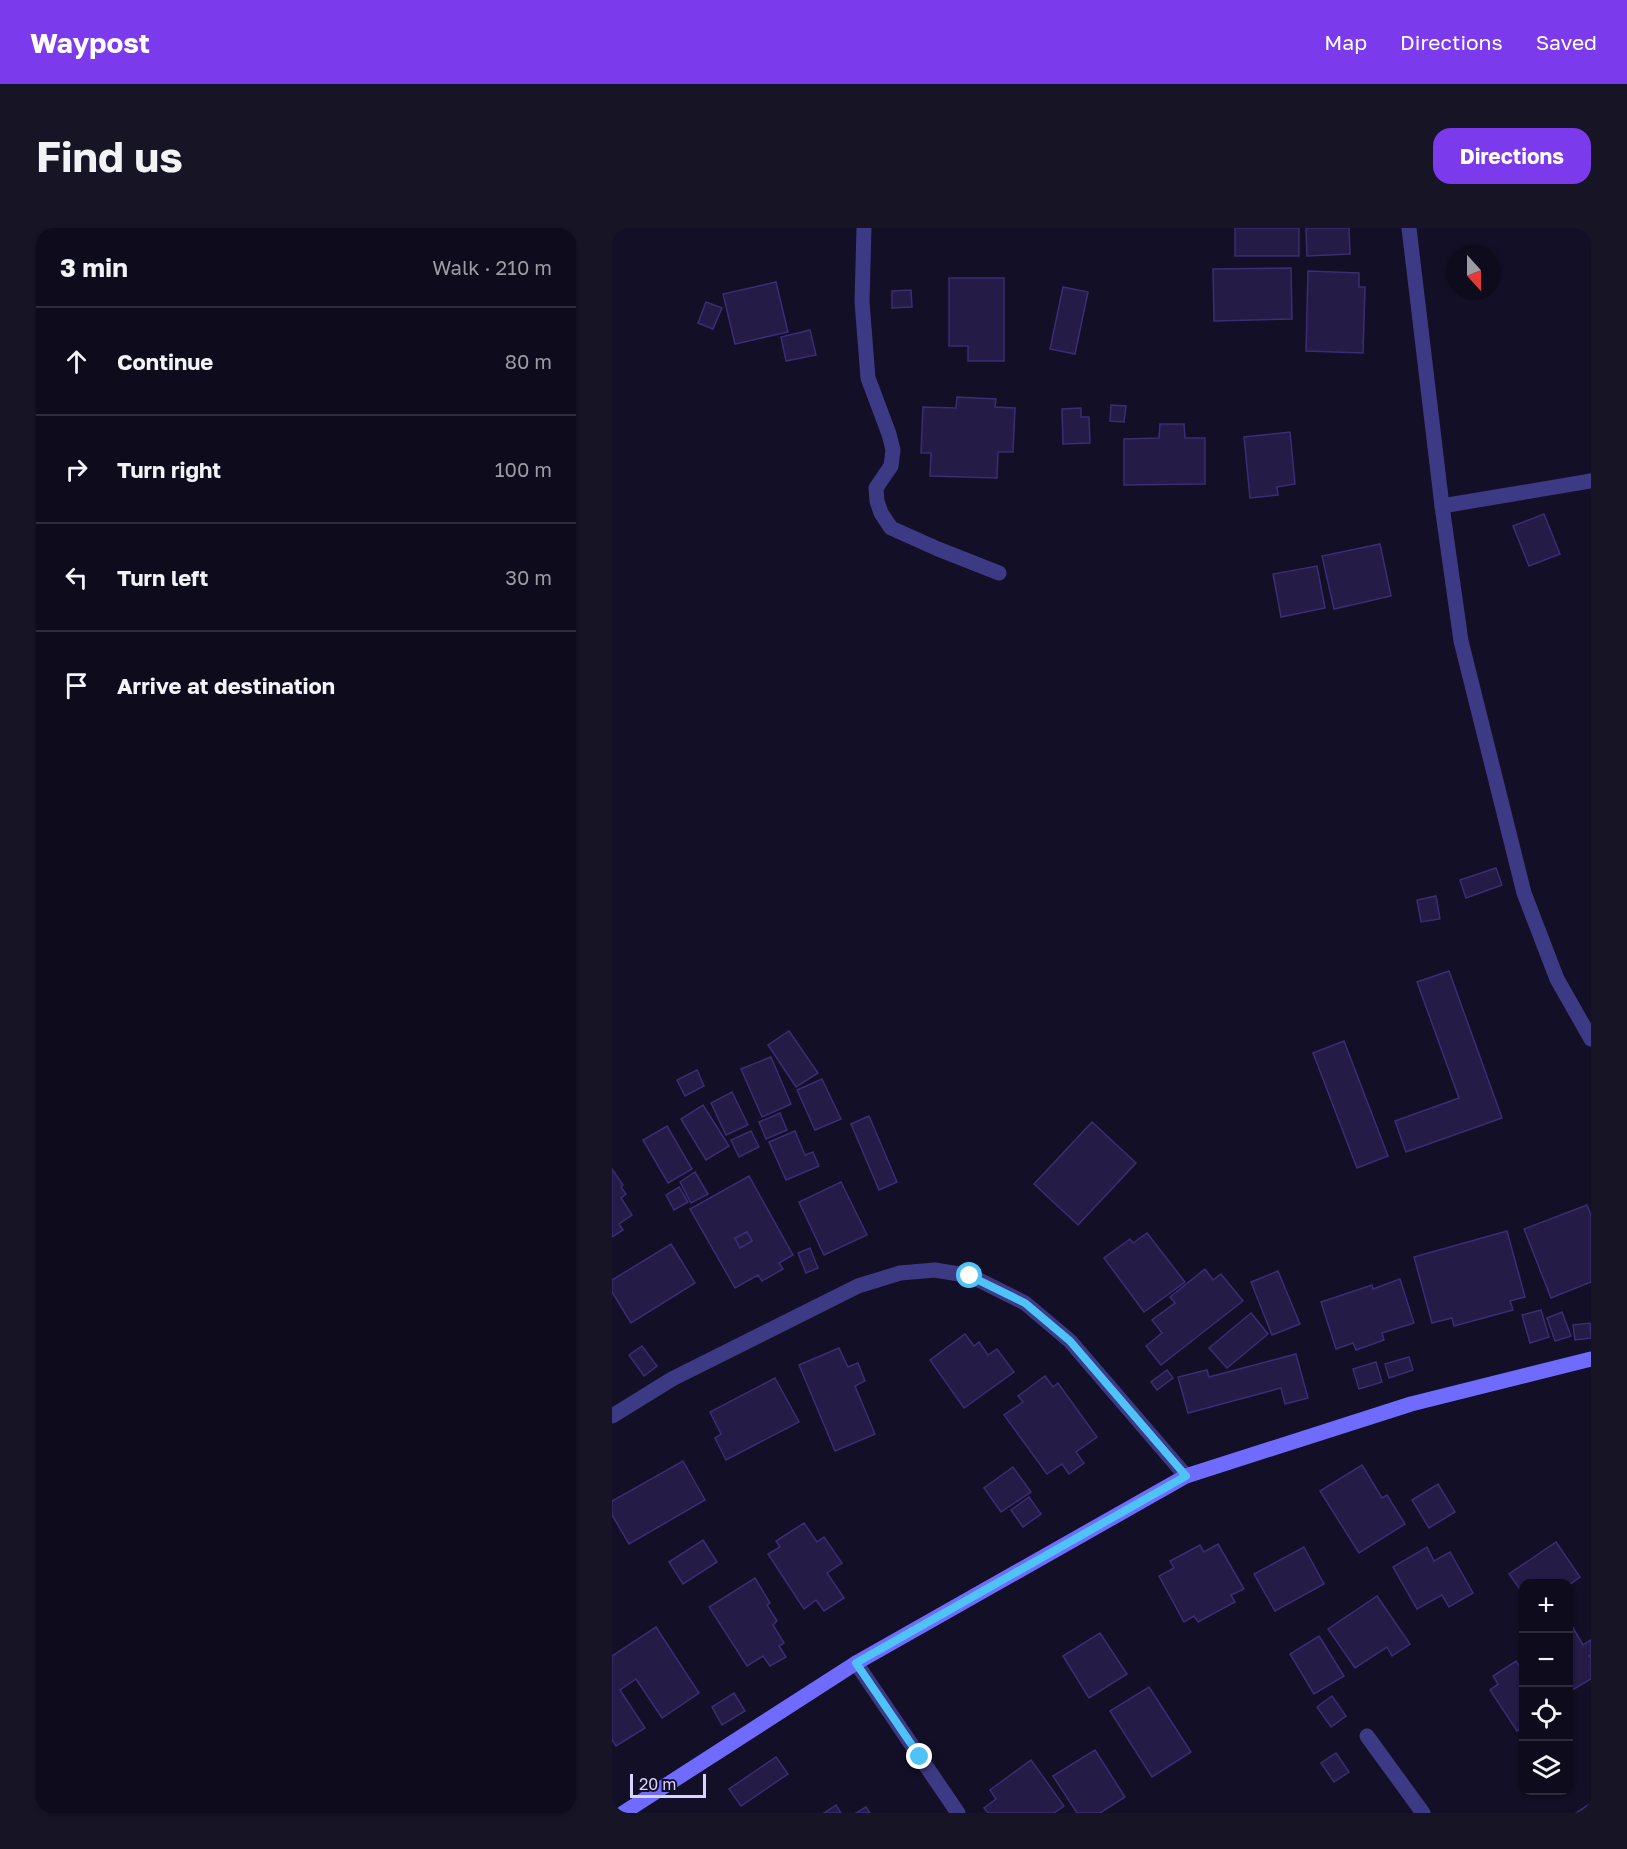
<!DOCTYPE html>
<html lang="en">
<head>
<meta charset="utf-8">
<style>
  :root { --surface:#0e0b1c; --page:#171425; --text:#f1f3f6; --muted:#9b9ba3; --line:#2e2b3b; --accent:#7c3aed }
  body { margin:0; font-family:"Golos Text",sans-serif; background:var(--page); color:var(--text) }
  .controls { position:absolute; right:18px; bottom:18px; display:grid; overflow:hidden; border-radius:12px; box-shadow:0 2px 4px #0004 }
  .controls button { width:54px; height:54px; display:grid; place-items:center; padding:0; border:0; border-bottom:2px solid var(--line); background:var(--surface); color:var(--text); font:30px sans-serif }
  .compass { position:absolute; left:835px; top:18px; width:54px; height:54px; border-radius:50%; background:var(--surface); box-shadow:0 2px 4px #0004; rotate:159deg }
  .scale { position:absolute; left:18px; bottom:15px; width:76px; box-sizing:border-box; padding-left:6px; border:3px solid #d9d4ff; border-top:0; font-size:16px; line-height:21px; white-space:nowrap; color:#d9d4ff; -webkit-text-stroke:4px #130f26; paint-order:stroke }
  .stop { position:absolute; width:18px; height:18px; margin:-14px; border:4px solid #4fc3f7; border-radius:50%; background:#fff }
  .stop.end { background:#4fc3f7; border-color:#fff; box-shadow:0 2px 6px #0008 }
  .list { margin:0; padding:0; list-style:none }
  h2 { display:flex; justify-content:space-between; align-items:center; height:78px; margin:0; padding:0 24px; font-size:26px }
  h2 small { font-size:20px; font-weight:400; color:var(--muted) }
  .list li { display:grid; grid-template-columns:39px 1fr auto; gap:18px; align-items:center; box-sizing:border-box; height:108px; padding:0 24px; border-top:2px solid var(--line) }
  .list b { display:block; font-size:22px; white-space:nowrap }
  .list em { font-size:20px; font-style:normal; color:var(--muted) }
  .icon { flex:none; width:33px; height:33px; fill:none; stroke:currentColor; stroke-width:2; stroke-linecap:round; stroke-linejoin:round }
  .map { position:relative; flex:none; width:979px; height:1585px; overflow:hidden; border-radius:18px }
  header { display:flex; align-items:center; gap:36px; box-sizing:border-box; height:84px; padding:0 30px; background:var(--accent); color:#fff }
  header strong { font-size:28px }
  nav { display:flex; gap:33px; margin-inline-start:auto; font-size:21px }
  .intro { display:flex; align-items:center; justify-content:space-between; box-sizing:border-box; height:144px; padding:0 36px }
  h1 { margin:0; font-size:42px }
  .button { padding:15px 27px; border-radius:18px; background:var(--accent); color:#fff; font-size:21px; font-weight:700 }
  main { display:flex; gap:36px; padding:0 36px }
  aside { flex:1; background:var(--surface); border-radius:18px; box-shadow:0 2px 4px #0004 }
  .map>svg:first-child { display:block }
</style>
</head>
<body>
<header>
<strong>Waypost</strong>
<nav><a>Map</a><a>Directions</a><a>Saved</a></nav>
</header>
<div class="intro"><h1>Find us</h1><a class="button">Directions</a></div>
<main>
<aside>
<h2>3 min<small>Walk · 210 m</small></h2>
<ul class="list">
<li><svg class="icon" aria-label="ahead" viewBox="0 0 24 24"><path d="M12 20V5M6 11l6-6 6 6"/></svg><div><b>Continue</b></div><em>80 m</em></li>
<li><svg class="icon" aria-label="right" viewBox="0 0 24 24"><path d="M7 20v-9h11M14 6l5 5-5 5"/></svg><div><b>Turn right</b></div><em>100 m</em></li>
<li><svg class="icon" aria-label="left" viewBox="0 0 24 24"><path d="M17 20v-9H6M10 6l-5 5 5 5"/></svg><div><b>Turn left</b></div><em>30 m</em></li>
<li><svg class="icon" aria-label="arrive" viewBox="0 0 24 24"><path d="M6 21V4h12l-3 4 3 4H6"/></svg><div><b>Arrive at destination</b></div></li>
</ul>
</aside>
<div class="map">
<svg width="979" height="1585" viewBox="0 0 979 1585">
  <rect width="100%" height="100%" fill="#130f26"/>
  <!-- building -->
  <g fill="#241b47" stroke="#3b2d73" stroke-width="1.5" fill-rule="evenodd">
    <rect x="623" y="0" width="64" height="28"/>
    <polygon points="694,0 737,0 738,26 695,28"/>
    <polygon points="679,40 680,91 602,93 601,41"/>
    <polygon points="696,43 747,45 747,59 753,59 751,125 694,123"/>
    <polygon points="337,50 392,50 392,133 356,133 356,118 337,118"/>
    <polygon points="164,54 176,104 123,116 111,66"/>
    <polygon points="451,59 476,64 463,126 438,121"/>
    <polygon points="299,62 300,79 280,80 280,63"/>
    <polygon points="94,74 110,80 101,101 86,95"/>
    <polygon points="198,102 204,127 174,133 169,109"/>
    <polygon points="345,169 384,171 383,179 403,180 401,224 386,224 385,250 318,248 319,225 309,225 311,179 344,180"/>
    <polygon points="499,177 514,178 512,194 498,193"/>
    <polygon points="469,180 469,189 477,189 478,215 451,216 450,181"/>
    <polygon points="548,196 572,196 573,210 593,210 593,256 512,257 512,211 547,210"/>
    <polygon points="678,204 683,256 665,259 666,267 638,270 632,209"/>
    <polygon points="932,286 948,326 917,338 901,298"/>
    <polygon points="768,316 779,368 722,381 710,328"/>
    <polygon points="705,338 713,380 669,389 661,346"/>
    <polygon points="884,640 890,657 854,670 848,652"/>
    <polygon points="824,668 828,691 809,694 805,672"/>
    <polygon points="837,743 890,890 794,924 783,893 847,870 805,754"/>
    <polygon points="177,803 206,845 184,859 156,817"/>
    <polygon points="732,813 776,928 745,940 701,825"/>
    <polygon points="159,829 179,876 150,889 129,841"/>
    <polygon points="85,842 92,858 73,868 65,852"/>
    <polygon points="210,851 229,891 203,902 185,862"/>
    <polygon points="120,864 136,897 114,907 99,875"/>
    <polygon points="91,877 117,918 94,932 69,891"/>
    <polygon points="168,885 175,902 154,911 147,894"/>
    <polygon points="257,888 285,954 267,962 239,896"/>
    <polygon points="480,894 524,935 466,997 422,956"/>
    <polygon points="55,898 80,941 56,955 31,912"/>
    <polygon points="139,903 147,919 127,929 119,912"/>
    <polygon points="183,903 193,927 201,924 207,938 174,952 157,914"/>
    <polygon points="0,941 11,957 9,959 14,966 9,970 20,987 7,996 11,1002 0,1009"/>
    <polygon points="83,944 96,966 79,975 68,954"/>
    <path d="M137 948 181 1027 167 1035 171 1041 150 1053 146 1047 123 1060 78 981ZM135 1004 140 1013 128 1020 123 1010Z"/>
    <polygon points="229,954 255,1007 212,1027 187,974"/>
    <polygon points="67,959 76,974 62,982 54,967"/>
    <polygon points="975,977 979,987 979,1054 939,1070 912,1001"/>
    <polygon points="895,1003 913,1069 898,1073 901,1082 842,1098 840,1090 820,1095 802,1029"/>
    <polygon points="135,1004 140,1013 128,1020 123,1010"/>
    <polygon points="535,1005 573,1054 532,1084 492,1030 518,1011 521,1015"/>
    <polygon points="59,1016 83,1055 19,1095 0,1064 0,1052"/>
    <polygon points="198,1020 206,1040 194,1045 186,1025"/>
    <polygon points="593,1041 601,1052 609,1046 631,1073 549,1137 534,1118 550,1105 540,1092 563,1075 558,1069"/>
    <polygon points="666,1043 688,1096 660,1107 639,1054"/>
    <polygon points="788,1051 802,1095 770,1105 772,1112 744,1122 741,1115 724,1121 709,1074 760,1057 761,1061"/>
    <polygon points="929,1082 937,1109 918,1115 910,1087"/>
    <polygon points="950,1084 959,1108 943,1113 935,1090"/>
    <polygon points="639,1085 656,1106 615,1140 597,1120"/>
    <polygon points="978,1095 979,1110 963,1112 961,1097"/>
    <polygon points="353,1106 362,1118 367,1114 376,1127 385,1121 402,1144 352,1180 318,1132"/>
    <polygon points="30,1118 45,1138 32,1148 17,1127"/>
    <polygon points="227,1120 236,1139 246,1135 253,1153 243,1158 263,1206 223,1223 187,1137"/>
    <polygon points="684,1126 696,1170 673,1176 669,1160 576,1185 566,1149 595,1142 597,1149"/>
    <polygon points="797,1129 801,1142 777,1150 773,1136"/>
    <polygon points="764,1134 770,1154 747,1161 741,1141"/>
    <polygon points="555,1142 561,1150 545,1162 539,1154"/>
    <polygon points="433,1148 441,1159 446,1155 485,1209 464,1224 472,1235 457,1246 450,1236 435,1246 392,1187 411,1174 406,1168"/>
    <polygon points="163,1150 187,1194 114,1232 103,1210 109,1206 98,1184"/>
    <polygon points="71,1233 93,1272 17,1316 0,1287 0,1273"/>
    <polygon points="750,1237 770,1270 775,1267 793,1296 747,1325 708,1263"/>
    <polygon points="401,1239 419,1264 389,1284 372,1260"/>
    <polygon points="826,1256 843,1284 817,1300 800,1272"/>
    <polygon points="417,1269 429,1286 411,1299 399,1282"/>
    <polygon points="192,1295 205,1314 212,1309 230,1335 215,1345 232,1370 212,1383 204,1372 192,1381 156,1326 168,1319 164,1313"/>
    <polygon points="91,1312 105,1334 71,1356 57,1334"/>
    <polygon points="944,1314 968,1349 957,1357 957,1356 912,1356 912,1367 897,1346"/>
    <polygon points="606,1316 632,1361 619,1367 623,1374 586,1394 582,1388 572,1394 547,1348 562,1340 558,1333 588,1317 592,1324"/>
    <polygon points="692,1319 712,1356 663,1383 642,1346"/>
    <polygon points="815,1319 822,1333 838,1324 861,1365 837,1379 830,1367 805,1381 781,1339"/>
    <polygon points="143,1350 158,1375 155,1377 165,1393 161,1397 172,1415 167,1418 174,1429 158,1438 151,1428 135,1438 97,1379"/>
    <polygon points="765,1368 798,1416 780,1428 775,1419 743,1440 716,1401"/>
    <polygon points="957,1393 971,1417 979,1412 979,1427 977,1428 979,1430 979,1451 957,1464"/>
    <polygon points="44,1399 87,1465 50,1490 24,1451 8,1462 33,1500 4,1518 0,1512 0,1428"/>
    <polygon points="488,1405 515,1446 477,1470 451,1428"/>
    <polygon points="707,1408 732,1448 702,1466 678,1426"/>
    <polygon points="904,1433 912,1445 912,1498 905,1503 878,1462 886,1456 881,1448"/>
    <polygon points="537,1459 579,1524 540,1549 498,1483"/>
    <polygon points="122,1465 133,1483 110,1497 100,1479"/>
    <polygon points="720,1468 734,1488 719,1499 705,1479"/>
    <polygon points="483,1522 513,1569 488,1585 465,1585 441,1548"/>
    <polygon points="724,1525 737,1544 722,1554 709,1535"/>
    <polygon points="164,1529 176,1546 129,1578 117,1561"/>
    <polygon points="419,1532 452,1578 442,1585 376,1585 372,1580 384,1571 378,1562"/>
    <polygon points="979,1575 979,1585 964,1585"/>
    <polygon points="224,1577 229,1585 212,1585"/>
    <polygon points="254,1579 258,1585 244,1585"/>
  </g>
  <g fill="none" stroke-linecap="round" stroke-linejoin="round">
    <!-- street -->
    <g stroke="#3d3a85" stroke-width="15">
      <polyline points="252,0 250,74 256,150 277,206 281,222 279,238 264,260 265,273 269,285 279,300 326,321 387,345"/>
      <polyline points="797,0 830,278 849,413 912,665 945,751 979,811"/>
      <polyline points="830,278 979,253"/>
      <polyline points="0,1188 60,1151 246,1058 288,1045 323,1042 359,1048 413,1075 458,1113 574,1248"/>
      <polyline points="244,1435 346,1585"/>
      <polyline points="755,1508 811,1585"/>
    </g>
    <!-- secondary -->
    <polyline stroke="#6f6bff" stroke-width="15" points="11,1585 244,1435 574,1248 799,1176 979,1131"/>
  </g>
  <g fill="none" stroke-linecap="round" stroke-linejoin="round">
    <!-- route -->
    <polyline stroke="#4fc3f7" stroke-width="8" points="308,1529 244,1435 574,1248 458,1113 413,1075 358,1048"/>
  </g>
</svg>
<div class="controls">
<button>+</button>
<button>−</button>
<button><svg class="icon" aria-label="locate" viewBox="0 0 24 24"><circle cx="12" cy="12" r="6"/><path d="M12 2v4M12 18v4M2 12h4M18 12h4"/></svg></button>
<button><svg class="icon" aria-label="layers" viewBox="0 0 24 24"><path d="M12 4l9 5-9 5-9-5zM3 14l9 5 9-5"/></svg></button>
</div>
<svg class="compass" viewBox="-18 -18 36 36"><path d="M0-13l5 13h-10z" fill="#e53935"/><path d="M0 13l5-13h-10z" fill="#9b9ba3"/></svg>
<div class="scale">20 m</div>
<div class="stop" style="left:358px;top:1048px"></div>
<div class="stop end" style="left:308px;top:1529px"></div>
</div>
</main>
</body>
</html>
